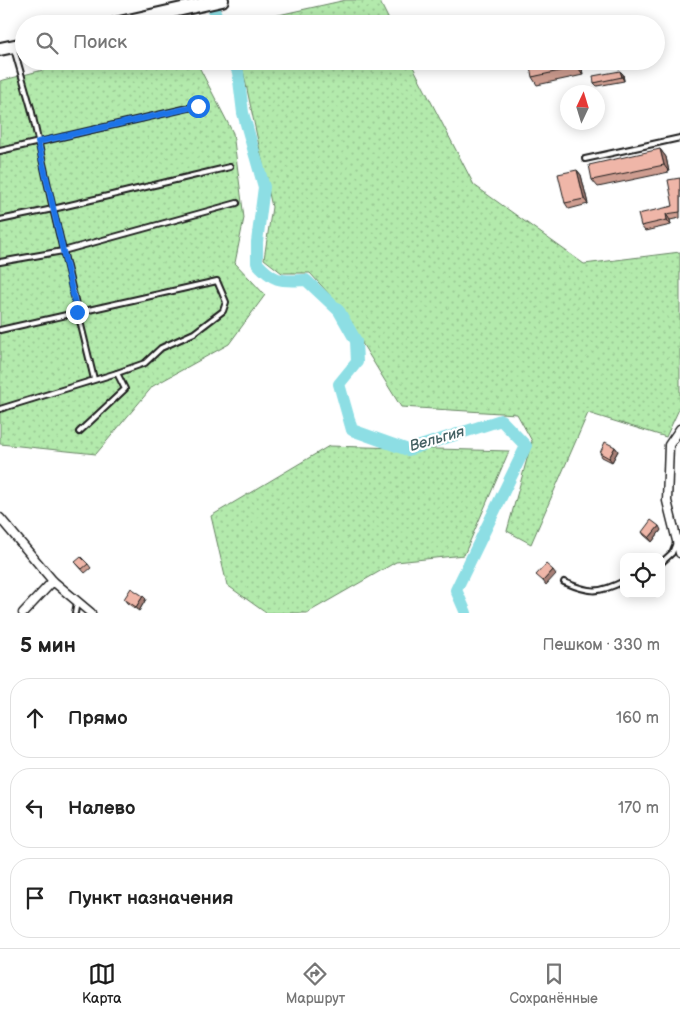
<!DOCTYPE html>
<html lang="ru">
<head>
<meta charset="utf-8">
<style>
  :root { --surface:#fff; --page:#f6f6f6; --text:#222; --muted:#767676; --line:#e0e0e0; --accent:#1c1c1c }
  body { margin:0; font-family:"Balsamiq Sans",sans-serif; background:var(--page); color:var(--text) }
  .controls { position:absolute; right:15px; bottom:15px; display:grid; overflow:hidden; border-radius:10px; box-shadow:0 2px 12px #0003 }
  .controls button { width:45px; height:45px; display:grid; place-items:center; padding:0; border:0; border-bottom:1px solid var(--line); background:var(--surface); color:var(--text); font:25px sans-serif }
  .compass { position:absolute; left:560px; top:85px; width:45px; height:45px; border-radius:50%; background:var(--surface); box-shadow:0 2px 12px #0003; rotate:4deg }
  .stop { position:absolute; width:15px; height:15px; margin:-11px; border:4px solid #1a73e8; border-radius:50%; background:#fff }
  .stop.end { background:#1a73e8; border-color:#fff; box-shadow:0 1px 5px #0008 }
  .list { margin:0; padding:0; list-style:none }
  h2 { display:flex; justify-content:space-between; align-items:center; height:65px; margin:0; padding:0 20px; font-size:21px }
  h2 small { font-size:16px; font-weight:400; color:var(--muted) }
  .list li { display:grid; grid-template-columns:32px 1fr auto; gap:15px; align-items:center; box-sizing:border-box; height:80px; margin:0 10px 10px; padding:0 10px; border:1px solid var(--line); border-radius:20px }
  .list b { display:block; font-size:19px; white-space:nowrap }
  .list em { font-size:16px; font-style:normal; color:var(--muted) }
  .icon { flex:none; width:28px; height:28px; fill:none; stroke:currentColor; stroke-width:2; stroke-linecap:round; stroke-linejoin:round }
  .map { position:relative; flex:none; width:680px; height:613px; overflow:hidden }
  .search { position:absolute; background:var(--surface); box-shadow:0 2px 12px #0003; left:15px; right:15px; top:15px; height:55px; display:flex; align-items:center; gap:12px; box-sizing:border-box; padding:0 18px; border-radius:28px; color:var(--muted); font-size:19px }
  .sheet { height:335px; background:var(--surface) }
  nav { display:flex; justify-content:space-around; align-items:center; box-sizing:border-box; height:70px; border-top:1px solid var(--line); background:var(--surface); font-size:14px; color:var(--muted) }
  nav a { display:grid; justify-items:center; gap:2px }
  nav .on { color:var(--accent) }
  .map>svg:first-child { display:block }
</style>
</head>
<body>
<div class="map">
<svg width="680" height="613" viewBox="0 0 680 613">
  <defs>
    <pattern id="grass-dots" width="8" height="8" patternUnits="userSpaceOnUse" patternTransform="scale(1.25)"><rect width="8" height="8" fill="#b3eaac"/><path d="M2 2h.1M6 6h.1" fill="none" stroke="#99c893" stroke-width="1.8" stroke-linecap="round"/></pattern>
  </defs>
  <rect width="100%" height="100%" fill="#fff"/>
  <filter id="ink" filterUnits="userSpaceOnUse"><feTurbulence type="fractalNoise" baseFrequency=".02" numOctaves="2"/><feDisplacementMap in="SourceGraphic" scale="10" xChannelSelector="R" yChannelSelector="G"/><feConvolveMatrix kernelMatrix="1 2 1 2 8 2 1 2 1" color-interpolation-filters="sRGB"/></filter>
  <g filter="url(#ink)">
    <!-- grass -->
    <g fill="url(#grass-dots)" stroke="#688364">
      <polygon points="346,0 379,0 391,24 238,24"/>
      <polygon points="78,61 196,61 233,133 244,218 235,263 265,295 229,344 153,386 96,454 0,444 0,81"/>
      <polygon points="241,61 410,61 474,185 584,264 680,252 680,407 666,437 588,413 531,544 507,531 532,441 517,414 401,407 338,304 310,273 282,273 264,259 272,207"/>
      <polygon points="329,446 509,451 464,555 396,562 307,613 266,613 227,585 211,516"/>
    </g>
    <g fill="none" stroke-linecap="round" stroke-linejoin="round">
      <!-- river -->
      <g stroke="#8ddee4" stroke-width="12">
        <polyline points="211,0 219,24"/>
        <path d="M233 61 238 72 243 113 264 187 257 242V263C275 283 281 281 306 280L339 311 356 341 357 362 339 384 352 430 408 450 501 420 526 446 456 590 466 613"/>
      </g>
      <!-- lane casing -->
      <g stroke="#1c1c1c" stroke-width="8">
        <g id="lane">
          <polyline points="14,49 31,108 53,209 94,379"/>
          <polyline points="0,151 197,106"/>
          <polyline points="585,159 680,138"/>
          <polyline points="0,220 53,209 230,167"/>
          <polyline points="0,262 63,251 237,203"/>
          <polyline points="0,330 217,281 226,302 223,311 194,333 161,348 145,363 117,373"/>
          <polyline points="0,409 117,373 125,389 79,432"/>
          <polyline points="661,563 672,553 676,543"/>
          <path d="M564 582C590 593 598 594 624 581"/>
          <polyline points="75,613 77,602"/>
        </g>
      </g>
      <!-- street casing -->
      <g stroke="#1c1c1c" stroke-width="11">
        <g id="street">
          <polyline points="680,429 669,445 667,501 680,553"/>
          <polyline points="0,518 53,581 91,613"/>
          <polyline points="23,613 53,581"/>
        </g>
      </g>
      <!-- primary casing -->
      <g stroke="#1c1c1c" stroke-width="16">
        <g id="primary">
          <polyline points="115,24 222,0"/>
          <polyline points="0,49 24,44"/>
        </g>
      </g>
      <!-- lane -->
      <use href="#lane" stroke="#fff" stroke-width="4"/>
      <!-- street -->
      <use href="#street" stroke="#fff" stroke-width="8"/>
      <!-- primary -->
      <use href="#primary" stroke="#fff" stroke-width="12"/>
    </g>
    <!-- wall -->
    <g fill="#ce9d90" stroke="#1c1c1c">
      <polygon points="581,61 583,75 537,85 532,77"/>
      <polygon points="623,74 624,81 597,86 594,83"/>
      <polygon points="660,149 666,157 669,172 598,187 592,180"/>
      <polygon points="577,170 581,175 588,204 569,209 565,203"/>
      <polygon points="680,178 680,218 670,220 671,225 645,231 641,226 673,206"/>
      <polygon points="615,447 618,451 612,462 602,457 600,453"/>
      <polygon points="661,530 652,542 644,535 642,532"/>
      <polygon points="75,562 88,564 91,568 85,573"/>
      <polygon points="143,596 146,599 139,611 127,603 124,599"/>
    </g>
    <!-- shaded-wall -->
    <g fill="#a77f76" stroke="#1c1c1c">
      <polygon points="577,61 581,61 583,75 578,67"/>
      <polygon points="620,71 623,74 624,81 622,77"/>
      <polygon points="660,149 666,157 669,172 664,165"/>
      <polygon points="577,170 581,175 588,204 584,199"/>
      <polygon points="666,214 670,220 671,225 667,220"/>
      <polygon points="615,447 618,451 612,462 609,458"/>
      <polygon points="659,526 661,530 652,542 649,538"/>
      <polygon points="553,570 556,574 546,585 543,581"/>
      <polygon points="143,596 146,599 139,611 136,607"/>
    </g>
    <!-- building -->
    <g fill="#efb6a8" stroke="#1c1c1c">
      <polygon points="529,61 577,61 578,67 532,77"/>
      <polygon points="620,71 622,77 594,83 593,76"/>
      <polygon points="660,149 664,165 592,180 589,165"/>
      <polygon points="577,170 584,199 565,203 558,174"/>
      <polygon points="680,178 680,212 666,214 667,220 641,226 638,214 673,206 668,180"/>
      <polygon points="605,442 615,447 609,458 600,453"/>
      <polygon points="651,520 659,526 649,538 642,532"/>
      <polygon points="81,557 88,564 82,569 75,562"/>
      <polygon points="546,564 553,570 543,581 536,575"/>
      <polygon points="131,588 143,596 136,607 124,599"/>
    </g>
  </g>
  <g fill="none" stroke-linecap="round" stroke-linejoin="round" filter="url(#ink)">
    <!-- route -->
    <polyline stroke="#1a73e8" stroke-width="6" points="77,312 38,142 198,106"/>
  </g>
  <g text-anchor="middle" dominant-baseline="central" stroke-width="4.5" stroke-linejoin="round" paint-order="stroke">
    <!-- water labels -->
    <g font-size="15" font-style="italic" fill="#446062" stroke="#fff">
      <text transform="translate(437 439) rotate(-16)">Вельгия</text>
    </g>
  </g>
</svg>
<div class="controls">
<button><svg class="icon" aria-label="locate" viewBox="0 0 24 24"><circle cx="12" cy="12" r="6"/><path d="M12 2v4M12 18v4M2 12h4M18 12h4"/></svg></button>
</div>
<svg class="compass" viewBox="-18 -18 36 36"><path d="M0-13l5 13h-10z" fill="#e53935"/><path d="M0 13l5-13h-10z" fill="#767676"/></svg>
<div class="stop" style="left:198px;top:106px"></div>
<div class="stop end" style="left:77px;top:312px"></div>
<div class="search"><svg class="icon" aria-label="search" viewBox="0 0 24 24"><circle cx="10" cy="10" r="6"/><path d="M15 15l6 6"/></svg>Поиск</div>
</div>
<section class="sheet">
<h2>5 мин<small>Пешком · 330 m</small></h2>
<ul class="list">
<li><svg class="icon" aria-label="ahead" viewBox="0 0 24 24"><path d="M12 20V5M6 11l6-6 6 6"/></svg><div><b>Прямо</b></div><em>160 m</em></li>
<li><svg class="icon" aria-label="left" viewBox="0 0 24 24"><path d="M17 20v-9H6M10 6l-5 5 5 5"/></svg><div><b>Налево</b></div><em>170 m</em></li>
<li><svg class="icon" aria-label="arrive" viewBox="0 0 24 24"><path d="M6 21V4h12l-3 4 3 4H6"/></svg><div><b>Пункт назначения</b></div></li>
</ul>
</section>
<nav>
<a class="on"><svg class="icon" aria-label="map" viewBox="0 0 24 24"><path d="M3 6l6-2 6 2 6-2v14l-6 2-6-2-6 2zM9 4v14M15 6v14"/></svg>Карта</a>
<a><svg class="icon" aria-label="directions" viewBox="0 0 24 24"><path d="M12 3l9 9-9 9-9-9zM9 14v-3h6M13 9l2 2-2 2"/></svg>Маршрут</a>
<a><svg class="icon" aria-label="saved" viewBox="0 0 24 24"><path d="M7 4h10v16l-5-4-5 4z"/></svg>Сохранённые</a>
</nav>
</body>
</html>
